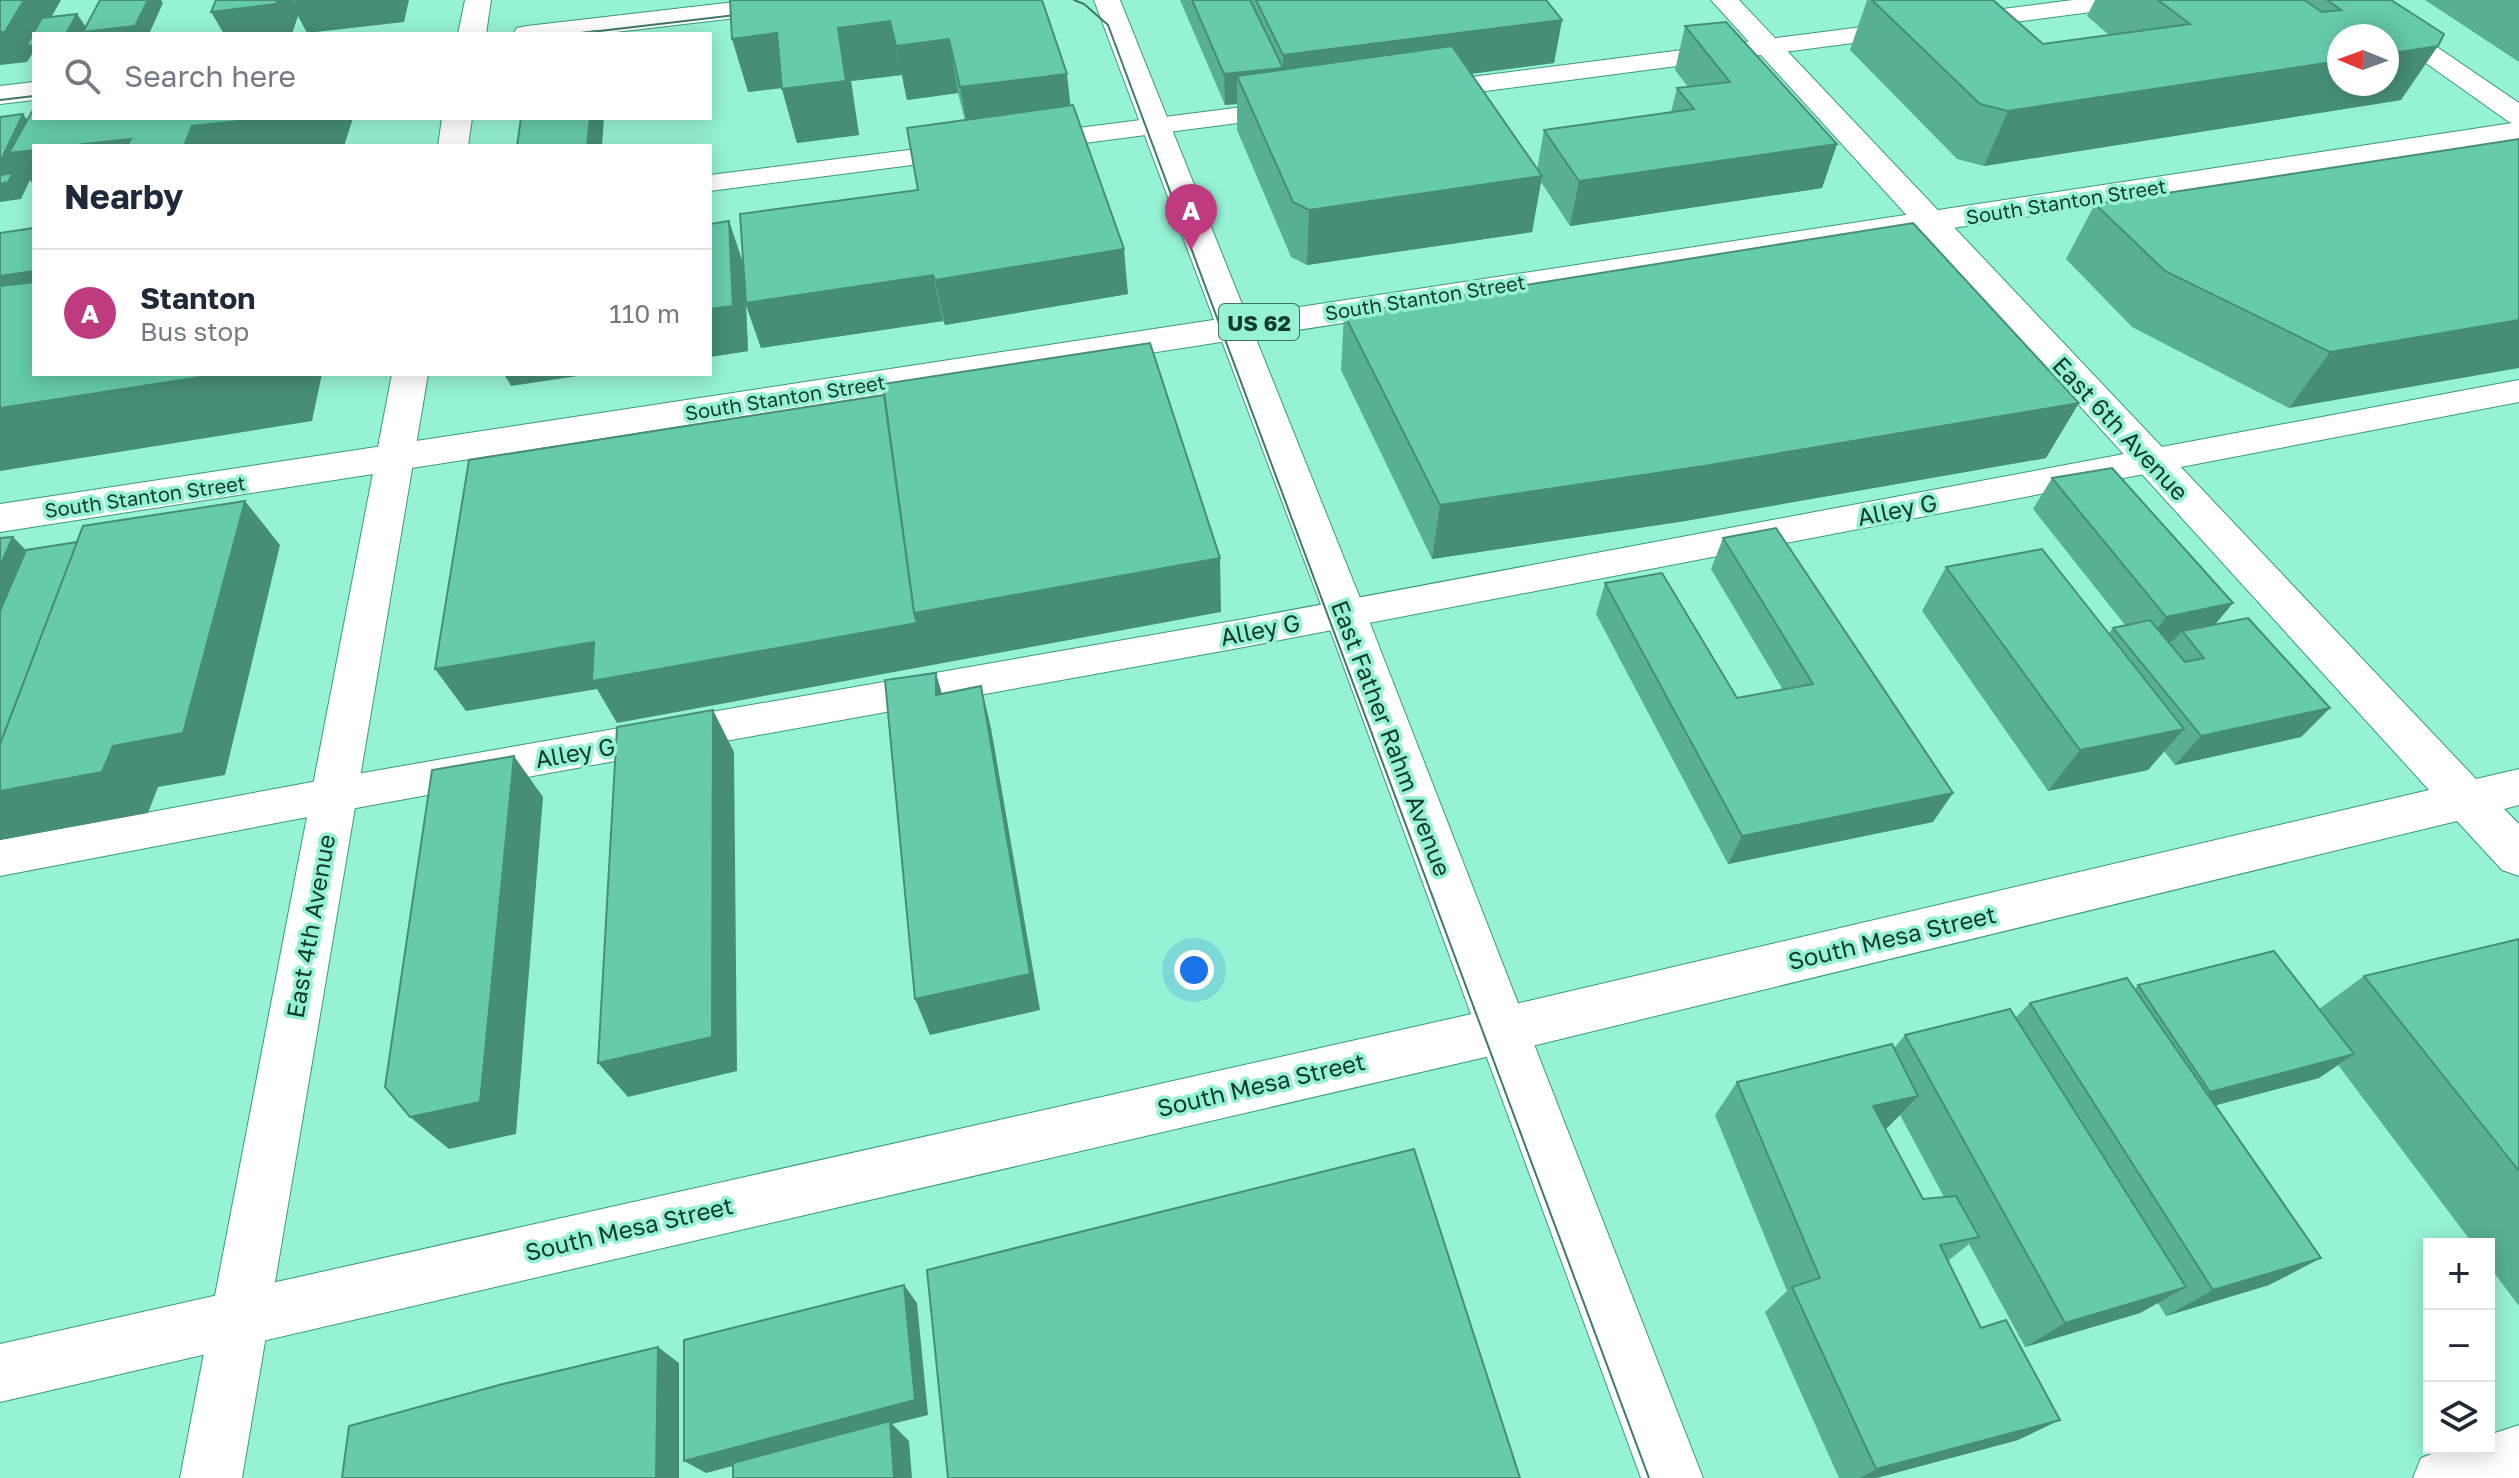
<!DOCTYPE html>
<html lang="en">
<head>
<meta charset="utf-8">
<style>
  :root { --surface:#fff; --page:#f2f2f3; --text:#1f2937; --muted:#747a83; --line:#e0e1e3; --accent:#be3b81 }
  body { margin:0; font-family:"Golos Text",sans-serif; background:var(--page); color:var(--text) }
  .controls { position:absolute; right:24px; bottom:24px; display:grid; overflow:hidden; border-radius:0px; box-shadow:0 4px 20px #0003 }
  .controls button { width:72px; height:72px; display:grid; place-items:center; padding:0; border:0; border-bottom:2px solid var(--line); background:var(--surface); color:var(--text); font:40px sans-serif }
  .compass { position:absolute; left:2327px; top:24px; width:72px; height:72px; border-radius:50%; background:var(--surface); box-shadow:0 4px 20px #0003; rotate:271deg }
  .you { position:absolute; left:1194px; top:970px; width:28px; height:28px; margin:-20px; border:6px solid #fff; border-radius:50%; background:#1a73e8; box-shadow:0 0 0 12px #1a73e833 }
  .badge { display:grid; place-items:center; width:52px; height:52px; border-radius:50%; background:var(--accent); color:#fff; font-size:26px; font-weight:700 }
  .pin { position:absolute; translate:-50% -66px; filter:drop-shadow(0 2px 4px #0008) }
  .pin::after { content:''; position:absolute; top:42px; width:28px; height:24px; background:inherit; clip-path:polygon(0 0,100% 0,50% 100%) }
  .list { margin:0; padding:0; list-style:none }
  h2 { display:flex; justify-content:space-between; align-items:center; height:104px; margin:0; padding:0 32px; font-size:34px }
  h2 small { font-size:26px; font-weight:400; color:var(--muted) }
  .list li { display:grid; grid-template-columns:52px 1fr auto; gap:24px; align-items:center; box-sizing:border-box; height:128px; padding:0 32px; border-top:2px solid var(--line) }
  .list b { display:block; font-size:30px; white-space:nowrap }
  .list p { margin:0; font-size:26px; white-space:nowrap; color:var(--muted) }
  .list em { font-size:26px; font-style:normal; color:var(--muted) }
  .icon { flex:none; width:44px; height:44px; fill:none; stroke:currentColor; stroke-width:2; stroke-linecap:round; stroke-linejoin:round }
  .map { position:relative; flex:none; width:2519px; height:1478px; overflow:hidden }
  .search { position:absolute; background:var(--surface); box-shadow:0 4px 20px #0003; left:32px; top:32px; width:680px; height:88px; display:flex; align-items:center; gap:20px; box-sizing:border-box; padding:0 28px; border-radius:0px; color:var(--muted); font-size:30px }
  .panel { position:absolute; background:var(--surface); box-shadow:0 4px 20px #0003; left:32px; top:144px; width:680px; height:232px; border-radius:0px }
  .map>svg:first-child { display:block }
</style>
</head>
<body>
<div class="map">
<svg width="2519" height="1478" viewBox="0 0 2519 1478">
  <rect width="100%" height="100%" fill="#96f2d5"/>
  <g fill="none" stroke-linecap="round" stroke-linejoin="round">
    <!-- service casing -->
    <g stroke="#3a997f" stroke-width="2">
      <g id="service">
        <polygon points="2073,0 2141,0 2138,5 2129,7 1424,99 1415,97 1411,91 1415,85 1424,83"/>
        <polygon points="1289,101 1298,103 1302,109 1298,115 1031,150 1021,148 1017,142 1021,136 1031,134"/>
        <polygon points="964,143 974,145 978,151 974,157 710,191 710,175"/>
        <polygon points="2519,380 2519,402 1244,647 334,812 0,876 0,840 334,778 1244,619"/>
        <polygon points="2519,1425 2519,1478 2413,1478 2421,1458 2448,1448 2489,1448 2489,1435"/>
      </g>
    </g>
    <!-- minor casing -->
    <g stroke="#3a997f" stroke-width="2">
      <g id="minor">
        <polygon points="465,0 491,0 486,34 458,34"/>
        <polygon points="1094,0 1120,0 1366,613 1703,1478 1641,1478 1324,613"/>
        <polygon points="442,118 472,118 468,146 438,146"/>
        <polygon points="392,374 428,374 242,1478 180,1478"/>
      </g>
    </g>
    <!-- secondary casing -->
    <g stroke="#3a997f" stroke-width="2">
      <g id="secondary">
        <polygon points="752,0 835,0 831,6 822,8 598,34 513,34 517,28 527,26"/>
        <polygon points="1711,0 1739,0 2476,779 2519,769 2519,805 2504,809 2519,824 2519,876 2502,870 2457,821 1503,1053 0,1402 0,1344 1503,1007 2429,790"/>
        <polygon points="2337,0 2368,0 2519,103 2519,125 2509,122"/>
        <polygon points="34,82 34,100 0,104 0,86"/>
      </g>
    </g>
    <!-- primary casing -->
    <g stroke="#3a997f" stroke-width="2">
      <polygon id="primary" points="2519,122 2519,140 0,532 0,504"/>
    </g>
    <!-- service -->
    <use href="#service" fill="#fff" fill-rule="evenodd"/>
    <!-- minor -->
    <use href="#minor" fill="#fff" fill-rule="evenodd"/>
    <!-- secondary -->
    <use href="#secondary" fill="#fff" fill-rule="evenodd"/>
    <!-- primary -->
    <use href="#primary" fill="#fff" fill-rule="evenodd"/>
    <!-- tram -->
    <g stroke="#407967" stroke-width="2">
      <polyline points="1074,0 1084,4 1108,25 1649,1478"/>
      <polyline points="574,34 753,13"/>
      <polyline points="0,100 34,96"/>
    </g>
  </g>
  <!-- wall -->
  <g fill="#58af95" fill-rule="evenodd">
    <polygon points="1042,0 1070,105 1128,294 945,325 943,321 761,348 746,305 748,351 710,357 710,224 729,221 743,263 918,190 965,120 958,93 907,100 902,75 851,81 859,135 797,143 782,88 748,92"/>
    <polygon points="1180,0 1546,0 1562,20 1554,63 1471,74 1537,170 1544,130 1671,112 1677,88 1688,87 1675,70 1685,26 1837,144 1822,188 1570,226 1541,182 1532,232 1307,265 1291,257 1237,130 1237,104 1225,105"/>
    <polygon points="1867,0 1993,0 2043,44 2109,35 2087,16 2095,0 2391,0 2401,100 1984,166 1957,159 1850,50"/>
    <polygon points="2425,0 2519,0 2519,62"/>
    <polygon points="2519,139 2289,408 2132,327 2066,259 2095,204"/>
    <polygon points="1344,314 2046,458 1685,521 1432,559 1341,370"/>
    <polygon points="2052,478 2233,603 2215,624 2330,708 2301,737 2175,765 2164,751 2148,770 2048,791 1922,611 1946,567 2109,633 2113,628 2125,625 2033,509"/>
    <polygon points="1723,538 1933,822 1728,864 1596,614 1605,583 1737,698 1783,690 1711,569"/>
    <path d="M2519 939V1306L2489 1266V1244H2473L2338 1065 2319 1078 2215 1105 2321 1258 2269 1285 2166 1316 2158 1303 2140 1313 2025 1347 1969 1244 1948 1261 2018 1440 1876 1478H1839L1765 1312 1787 1291 1715 1115 1737 1082 1894 1048 1905 1035 2016 1017 2030 1003 2135 989 2138 985 2319 1009 2364 976ZM1900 1115 1944 1197 1923 1199 1885 1129 1887 1128Z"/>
  </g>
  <!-- shaded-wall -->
  <g fill="#478e79">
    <polygon points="24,0 61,0 42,34 34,34 34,58 32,54 27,62 0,65 0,32"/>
    <polygon points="148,0 161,0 163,3 149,34 66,34 77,14 88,30"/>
    <polygon points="277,0 409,0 404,22 307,33 298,16 292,34 224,34 211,12"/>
    <polygon points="1562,20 1554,63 1282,98 1237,76 1237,104 1225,105 1224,74 1283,68 1283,55"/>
    <polygon points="890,21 902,75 851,81 859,135 797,143 782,89 838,28"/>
    <polygon points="777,33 791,87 748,92 732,39"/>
    <polygon points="949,39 958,93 907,100 896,46"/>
    <polygon points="2438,46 2401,100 1984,166 2008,111 2339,61 2339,84 2387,84 2387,54"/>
    <polygon points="1067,74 1073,128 970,142 960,87"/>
    <polygon points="23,114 46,145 34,146 34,186 30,180 21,199 0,202 0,158"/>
    <polygon points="267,118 353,118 344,146 183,146 192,126"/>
    <polygon points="590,118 604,118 602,146 587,146"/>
    <polygon points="131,139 136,146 67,146"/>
    <polygon points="1837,144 1822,188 1570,226 1579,181"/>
    <polygon points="1542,176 1532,232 1307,265 1309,210"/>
    <polygon points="729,221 744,266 933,275 943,321 761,348 746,305 748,351 710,357 710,309"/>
    <polygon points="1124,249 1128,294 945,325 935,280"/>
    <polygon points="34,271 34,333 0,338 0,276"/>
    <polygon points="2519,320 2519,368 2289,408 2330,352"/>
    <polygon points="220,374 322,374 312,421 0,471 0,408"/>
    <polygon points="504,374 591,374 511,386"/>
    <polygon points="2079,403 2046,458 1685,521 1432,559 1440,505"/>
    <polygon points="245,501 280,545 225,775 158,787 148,813 0,840 0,791 113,746"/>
    <polygon points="13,537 56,581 0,725 0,566"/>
    <polygon points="1220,558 1221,612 617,723 597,689 466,711 435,669 594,642 914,613"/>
    <polygon points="2233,603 2208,633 2182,631 2173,641 2143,648 2166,617"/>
    <polygon points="936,673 948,715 936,695"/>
    <polygon points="981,686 991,728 1040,1010 930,1035 915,999"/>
    <polygon points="2330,708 2301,737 2175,765 2201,736"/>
    <polygon points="713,710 734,752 737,1071 628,1097 598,1063"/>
    <polygon points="2184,729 2148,770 2048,791 2080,750"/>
    <polygon points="514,756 543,797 516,1134 449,1149 410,1117"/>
    <polygon points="1953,793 1933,822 1728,864 1742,836"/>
    <polygon points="2354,1054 2319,1078 2179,1115 2210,1092"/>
    <polygon points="1918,1096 1887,1128 1844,1138 1873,1106"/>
    <polygon points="2321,1258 2269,1285 2166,1316 2213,1290"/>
    <polygon points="904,1285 917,1303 928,1415 892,1424 909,1441 912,1478 894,1478 890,1425 706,1473 684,1461"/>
    <polygon points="2186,1287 2140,1313 2025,1347 2065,1323"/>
    <polygon points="658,1347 679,1363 679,1478 656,1478"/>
    <polygon points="2060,1420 2018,1440 1876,1478 1860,1478 1876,1469"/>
  </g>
  <!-- building -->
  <g fill="#66cbad" stroke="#478e79" stroke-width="2">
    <polygon points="0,0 24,0 5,32 0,32"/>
    <polygon points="100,0 148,0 135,26 83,32"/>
    <polygon points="216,0 277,0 276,4 211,12"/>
    <polygon points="292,0 315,0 291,3"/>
    <polygon points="730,0 1042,0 1067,74 960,87 949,39 896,46 890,21 838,28 846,81 782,89 777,33 732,39"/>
    <polygon points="1192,0 1250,0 1283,68 1224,74"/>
    <polygon points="1256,0 1546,0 1562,20 1283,55"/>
    <polygon points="1872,0 1993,0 2043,44 2190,24 2158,0 2304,0 2322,12 2341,10 2327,0 2391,0 2444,34 2438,46 2387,54 2387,36 2339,36 2339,61 2008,111 1980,104"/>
    <polygon points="77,14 66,34 34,34 34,45 26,46 42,18"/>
    <polygon points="1726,22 1837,144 1579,181 1544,130 1694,109 1677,88 1730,82 1685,26"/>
    <polygon points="597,31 597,34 573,34"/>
    <polygon points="1452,46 1542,176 1309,210 1293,202 1237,76"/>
    <polygon points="1073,105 1124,249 935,280 933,275 746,303 740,214 918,190 907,128"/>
    <polygon points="34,108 34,118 267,118 192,126 184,146 127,146 131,139 67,146 34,146 34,150 9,153"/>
    <polygon points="23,114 2,158 0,158 0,117"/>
    <polygon points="521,118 590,118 587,146 517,146"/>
    <polygon points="2519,139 2519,320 2330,352 2165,271 2095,204"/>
    <polygon points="13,173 8,182 0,184 0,175"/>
    <polygon points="729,221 733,306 710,309 710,224"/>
    <polygon points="1913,223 2079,403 1704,466 1440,505 1344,314"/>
    <polygon points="34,228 34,271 0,276 0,233"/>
    <polygon points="34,282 34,374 220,374 0,408 0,286"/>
    <polygon points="1150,343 1220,558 914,613 883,384"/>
    <polygon points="884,395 914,613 917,623 592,681 594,642 435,669 469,460"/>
    <polygon points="2112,468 2233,603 2166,617 2052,478"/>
    <polygon points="245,501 183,733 113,746 102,772 0,791 0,744 83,526"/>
    <polygon points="1776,528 1953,793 1742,836 1605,583 1662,573 1737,698 1813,684 1723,538"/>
    <polygon points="13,537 0,566 0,538"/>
    <polygon points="77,542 0,744 0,611 26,550"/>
    <polygon points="2042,549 2184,729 2080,750 1946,567"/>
    <polygon points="2248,618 2330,708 2201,736 2113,628 2150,620 2185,662 2204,658 2182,631"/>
    <polygon points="936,673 936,695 981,686 1030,974 915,999 885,680"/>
    <polygon points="713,710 712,1037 598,1063 617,727"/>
    <polygon points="514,756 480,1102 410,1117 385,1087 432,770"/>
    <polygon points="2519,939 2519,1171 2364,976"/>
    <polygon points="2274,951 2354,1054 2210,1092 2138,985"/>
    <polygon points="2127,978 2321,1258 2213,1290 2030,1003"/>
    <polygon points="2010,1009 2186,1287 2065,1323 1905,1035"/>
    <polygon points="1892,1044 1918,1096 1873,1106 1923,1199 1956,1196 1979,1237 1940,1245 1981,1328 2006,1320 2060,1420 1876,1469 1792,1287 1820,1278 1737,1082"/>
    <polygon points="1414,1149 1520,1478 948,1478 927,1270"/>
    <polygon points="904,1285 915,1400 684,1461 684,1340"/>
    <polygon points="658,1347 656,1478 342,1478 349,1426 499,1385"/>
    <polygon points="890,1421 894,1478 733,1478 733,1463"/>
  </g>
  <g text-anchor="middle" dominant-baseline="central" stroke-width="7" stroke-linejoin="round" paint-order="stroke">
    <!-- far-street labels -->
    <g font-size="20" fill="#143b30" stroke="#96f2d5">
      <text transform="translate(2066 201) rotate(-9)">South Stanton Street</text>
      <text transform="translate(1425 297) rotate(-9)">South Stanton Street</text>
      <text transform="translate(785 397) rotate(-9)">South Stanton Street</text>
      <text transform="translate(145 496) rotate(-8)">South Stanton Street</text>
    </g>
    <!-- shield labels -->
    <rect fill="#96f2d5" stroke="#3b7262" stroke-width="2" x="1219" y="304" width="80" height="36" rx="6"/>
    <g font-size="22" font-weight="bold" fill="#143b30">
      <text x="1259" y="322">US 62</text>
    </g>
    <!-- street labels -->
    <g font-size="24" fill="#143b30" stroke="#96f2d5">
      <text transform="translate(2121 428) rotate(47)">East 6th Avenue</text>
      <text transform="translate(1897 509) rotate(-11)">Alley G</text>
      <text transform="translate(1260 629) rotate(-11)">Alley G</text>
      <text transform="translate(1392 738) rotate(69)">East Father Rahm Avenue</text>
      <text transform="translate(575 752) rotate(-10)">Alley G</text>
      <text transform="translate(310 926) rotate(-80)">East 4th Avenue</text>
      <text transform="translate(1892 937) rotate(-13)">South Mesa Street</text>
      <text transform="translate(1261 1084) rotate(-13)">South Mesa Street</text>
      <text transform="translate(629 1228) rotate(-13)">South Mesa Street</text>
    </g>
  </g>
</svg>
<div class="controls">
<button>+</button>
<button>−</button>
<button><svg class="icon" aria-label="layers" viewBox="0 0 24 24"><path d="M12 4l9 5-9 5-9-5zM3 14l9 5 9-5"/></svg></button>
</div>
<svg class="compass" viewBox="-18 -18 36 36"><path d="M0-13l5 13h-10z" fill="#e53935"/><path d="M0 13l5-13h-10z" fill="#747a83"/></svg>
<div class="you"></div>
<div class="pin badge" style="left:1191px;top:250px">A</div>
<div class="search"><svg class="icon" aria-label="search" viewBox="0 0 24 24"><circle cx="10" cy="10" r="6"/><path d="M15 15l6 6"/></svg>Search here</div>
<section class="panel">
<h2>Nearby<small></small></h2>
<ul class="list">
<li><span class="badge">A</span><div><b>Stanton</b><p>Bus stop</p></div><em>110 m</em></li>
</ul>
</section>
</div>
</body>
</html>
